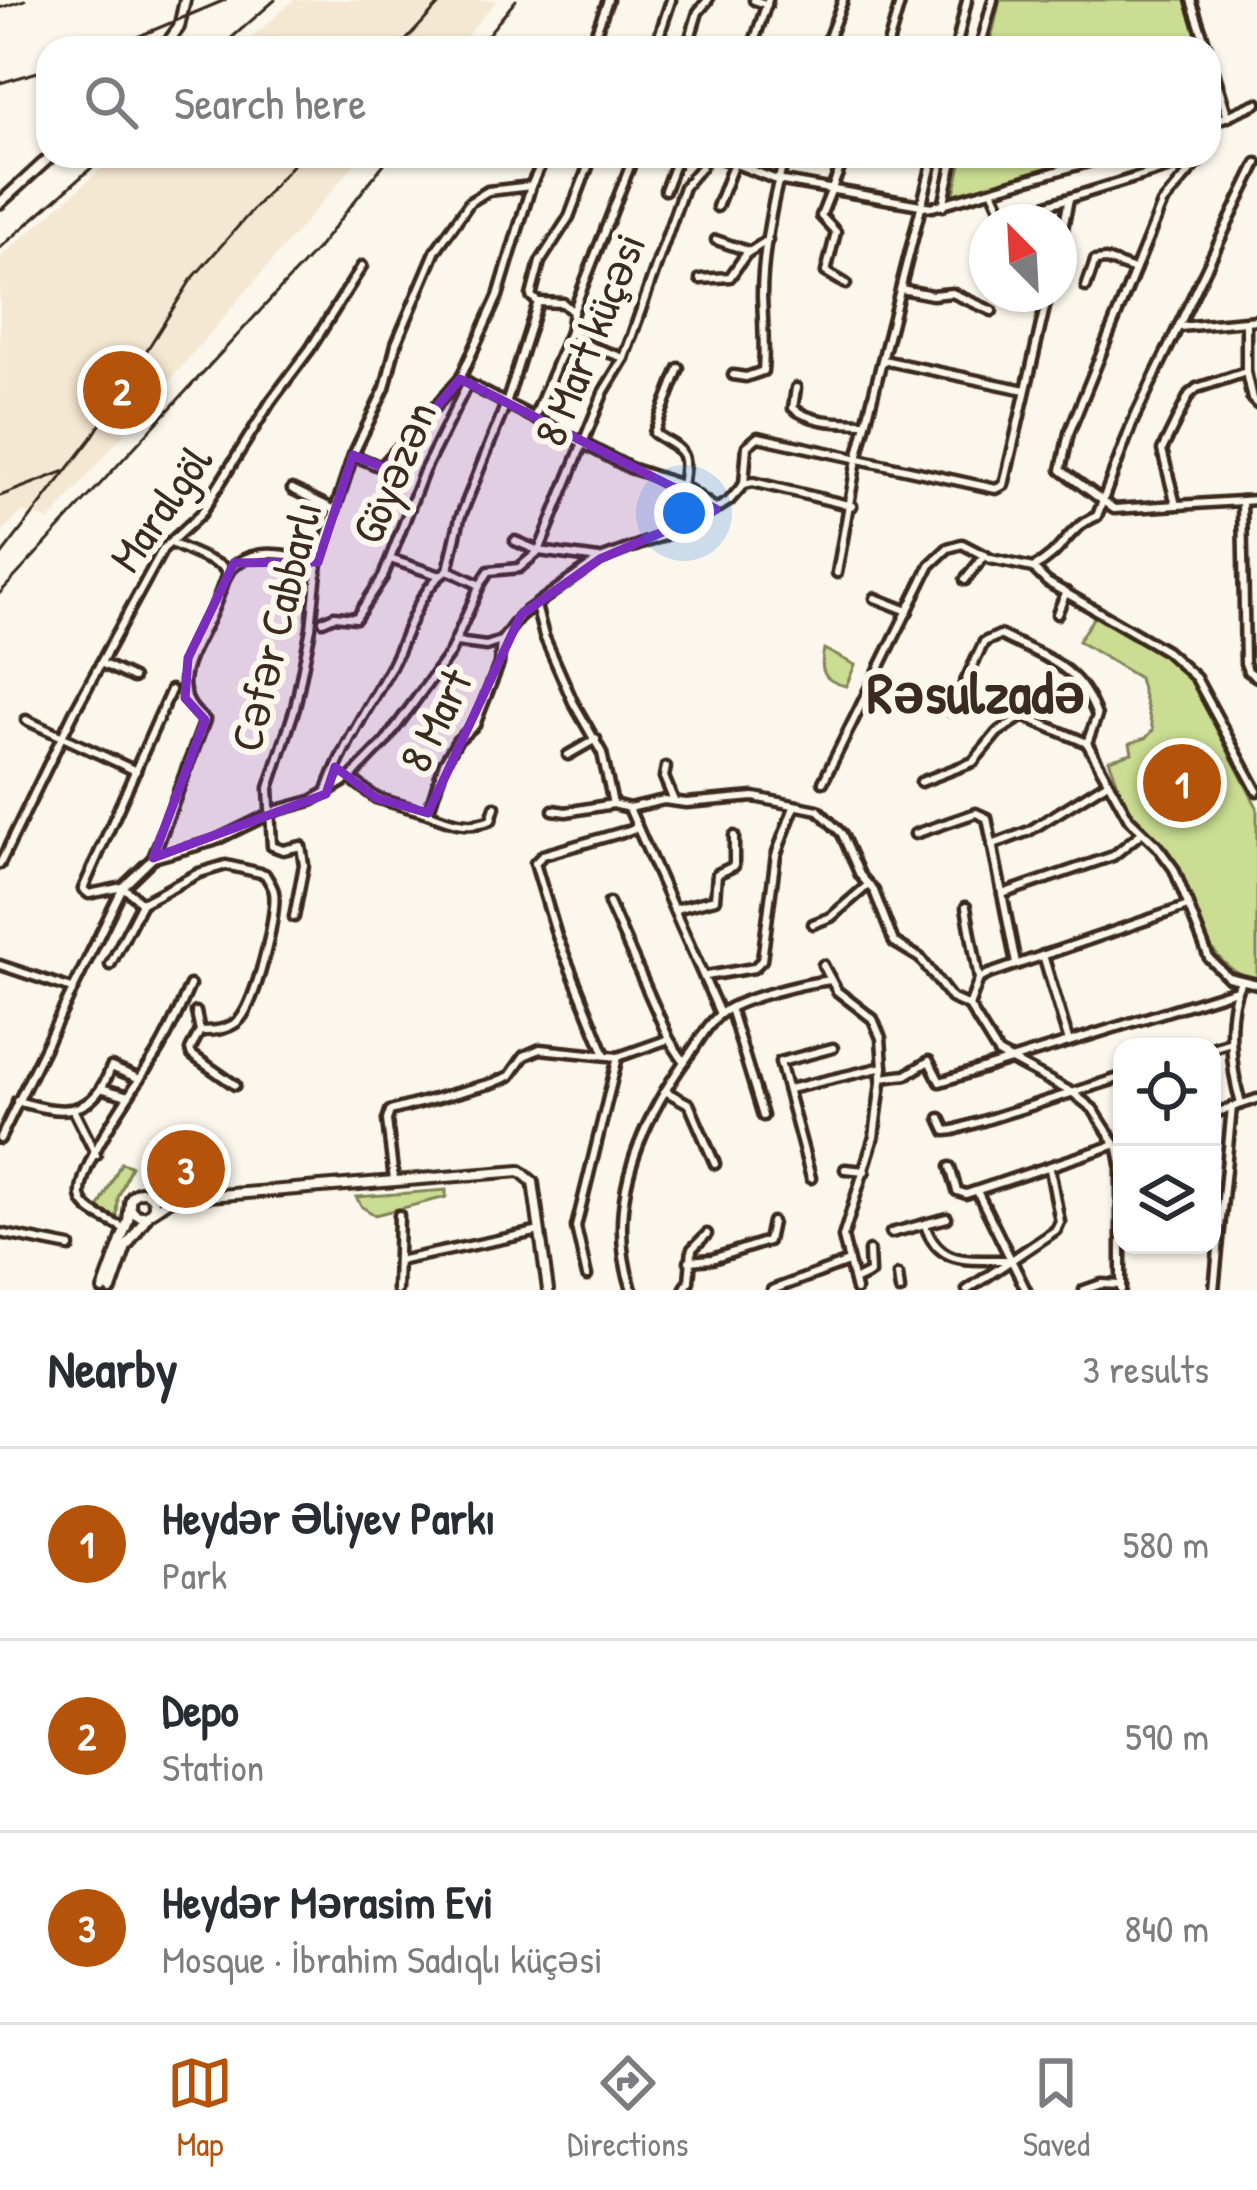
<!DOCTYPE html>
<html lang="en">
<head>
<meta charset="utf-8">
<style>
  :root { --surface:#fff; --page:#f2f2f3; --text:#2b2b33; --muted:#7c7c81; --line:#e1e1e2; --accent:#b45309 }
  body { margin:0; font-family:"Patrick Hand",sans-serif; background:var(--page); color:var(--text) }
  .controls { position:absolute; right:36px; bottom:36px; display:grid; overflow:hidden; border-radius:24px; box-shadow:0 3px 9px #0004 }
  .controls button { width:108px; height:108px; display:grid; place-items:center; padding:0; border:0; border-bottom:3px solid var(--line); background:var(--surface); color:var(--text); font:60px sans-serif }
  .compass { position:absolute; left:969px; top:204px; width:108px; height:108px; border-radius:50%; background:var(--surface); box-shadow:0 3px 9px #0004; rotate:336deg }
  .you { position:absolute; left:684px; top:513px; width:42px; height:42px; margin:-30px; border:9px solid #fff; border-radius:50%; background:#1a73e8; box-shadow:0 0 0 18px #1a73e833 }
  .badge { display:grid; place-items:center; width:78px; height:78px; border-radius:50%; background:var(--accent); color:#fff; font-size:39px; font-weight:700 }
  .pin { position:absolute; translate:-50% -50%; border:6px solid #fff; box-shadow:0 3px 12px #0006 }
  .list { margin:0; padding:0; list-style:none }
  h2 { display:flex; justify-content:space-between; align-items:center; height:156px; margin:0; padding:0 48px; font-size:51px }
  h2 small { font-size:39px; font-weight:400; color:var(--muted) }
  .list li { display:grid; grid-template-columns:78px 1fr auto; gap:36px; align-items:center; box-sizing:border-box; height:192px; padding:0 48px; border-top:3px solid var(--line) }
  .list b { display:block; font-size:45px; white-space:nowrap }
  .list p { margin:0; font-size:39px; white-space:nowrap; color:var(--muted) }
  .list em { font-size:39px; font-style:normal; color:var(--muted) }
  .icon { flex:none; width:66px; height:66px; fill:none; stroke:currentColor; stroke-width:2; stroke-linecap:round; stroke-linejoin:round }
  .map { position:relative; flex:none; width:1257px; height:1290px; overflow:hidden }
  .search { position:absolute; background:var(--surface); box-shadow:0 3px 9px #0004; left:36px; right:36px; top:36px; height:132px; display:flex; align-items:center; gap:30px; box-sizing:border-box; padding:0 42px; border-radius:36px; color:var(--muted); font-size:45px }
  .sheet { height:732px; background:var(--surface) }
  nav { display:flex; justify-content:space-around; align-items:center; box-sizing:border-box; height:168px; border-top:3px solid var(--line); background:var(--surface); font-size:33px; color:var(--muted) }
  nav a { display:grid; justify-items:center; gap:6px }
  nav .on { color:var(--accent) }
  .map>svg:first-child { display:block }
</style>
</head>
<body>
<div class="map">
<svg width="1257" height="1290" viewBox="0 0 1257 1290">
  <rect width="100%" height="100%" fill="#fbf7ec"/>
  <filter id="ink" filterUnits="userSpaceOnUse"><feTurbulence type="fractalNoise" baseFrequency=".00833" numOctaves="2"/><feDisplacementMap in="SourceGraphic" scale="24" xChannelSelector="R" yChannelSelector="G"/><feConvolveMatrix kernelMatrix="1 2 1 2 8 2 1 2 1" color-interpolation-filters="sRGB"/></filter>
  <g filter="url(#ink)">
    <!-- built -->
    <g fill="#f4e8d2">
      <polygon points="294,0 497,0 456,48 240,48"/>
      <polygon points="116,156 362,156 50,520 22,512 0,534 0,258"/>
    </g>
    <!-- green -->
    <g fill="#cadd92" stroke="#828458" stroke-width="3">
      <polygon points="1000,0 1185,0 1200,48 989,48"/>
      <polygon points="963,156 1086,156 953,198"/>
      <path d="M1096 614 1155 648 1191 680 1257 807V980C1198 967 1196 897 1170 853 1160 837 1141 829 1130 813 1121 797 1116 777 1109 760L1132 753 1130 743 1146 738 1153 730 1139 678 1078 641Z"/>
      <path d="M824 649 855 665 846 686C823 681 819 671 824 649Z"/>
      <polygon points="121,1163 131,1166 118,1198 117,1217 98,1209"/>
      <polygon points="446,1190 446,1197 375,1215 362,1207 356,1197"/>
    </g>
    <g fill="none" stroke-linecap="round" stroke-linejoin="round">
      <!-- minor casing -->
      <g stroke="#3b2a1e" stroke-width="15">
        <g id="minor">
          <polyline points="754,0 767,5"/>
          <polyline points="1191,0 1207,48"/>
          <polyline points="590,48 608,0"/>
          <polyline points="655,48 671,0"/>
          <polyline points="687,48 698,12 708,0"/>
          <polyline points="752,48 768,0"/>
          <polyline points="825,48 843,0"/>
          <polyline points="887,48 901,0"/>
          <polyline points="956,48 967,0"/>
          <polyline points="980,48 993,0"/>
          <polyline points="1209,56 1228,117"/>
          <polyline points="1209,124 1257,103"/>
          <polyline points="1209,141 1212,123"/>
          <polyline points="715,156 777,180 932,207 1109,156"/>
          <polyline points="845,156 821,216 836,232 826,272 846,284"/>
          <polyline points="1203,156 1162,204 1069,433 1061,470 1114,509 1257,500"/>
          <polyline points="665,190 678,156"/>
          <polyline points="993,192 1005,218 1186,162 1196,163"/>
          <polyline points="943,206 954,156"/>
          <polyline points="717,207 734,163"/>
          <polyline points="716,240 748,251"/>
          <polyline points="1059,248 1069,199"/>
          <polyline points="700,279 730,277 746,254 768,240"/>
          <polyline points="1086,287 1095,261 1106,260 1135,270"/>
          <polyline points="901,289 932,295 952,293 992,311"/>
          <polyline points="538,302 531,296 540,262 569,217 592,156"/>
          <polyline points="538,302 563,303 573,312"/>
          <polyline points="1179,327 1257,320"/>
          <polyline points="570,332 590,346 624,358"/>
          <polyline points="883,360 1025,390"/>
          <path d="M679 368 654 433C682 451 689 450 682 485"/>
          <polyline points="1246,372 1252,399 1257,404"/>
          <path d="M733 375 746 377 763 371C765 345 763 322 762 296 762 258 773 191 786 156"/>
          <polyline points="469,384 630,468 682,485 716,509"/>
          <path d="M796 388 793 408C813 424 842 422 866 423"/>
          <polyline points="535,416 570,332 573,312 634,156"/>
          <polyline points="355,456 381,467 460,379 498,296 531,186 545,156"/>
          <polyline points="744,484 747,446 758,437 996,489 1004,485 1048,294"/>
          <polyline points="292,489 335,510"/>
          <polyline points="1242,501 1245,663 1248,671 1257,677"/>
          <polyline points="1176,505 1162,450 1189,395 1197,388 1246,372 1246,321"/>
          <polyline points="515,541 539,551 599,559"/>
          <polyline points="390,559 438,575"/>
          <path d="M1033 568C1065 552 1064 530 1097 516L1133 421 1257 163"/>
          <path d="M229 572C249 544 290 555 318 562"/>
          <polyline points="837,573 857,459 934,156"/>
          <polyline points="965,580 985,555"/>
          <polyline points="480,585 489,571 519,568 539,551 604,391 624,358 684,187 701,167 704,156"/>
          <polyline points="875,598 908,611"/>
          <polyline points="536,606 544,636 573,702 602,753 613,804 629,808 664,800 686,803 754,797 818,810 842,834 860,875 874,891 894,942 920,958 951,998 969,1006 998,1053 1073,1093 1093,1109 1118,1148 1121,1164 1121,1290"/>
          <polyline points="1057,614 1066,592"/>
          <polyline points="323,621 334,616 356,618 383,577 424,471 468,383"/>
          <polyline points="456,642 486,646 501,641 521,615 600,559 685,528 729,501 744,484 753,482 852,506"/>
          <polyline points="101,663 133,678"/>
          <path d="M951 711 984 642 1000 635C1045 658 1078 664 1097 716L1087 743"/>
          <polyline points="26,720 136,771"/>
          <polyline points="1087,743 1129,819 1157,846 1174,869 1209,958 1228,977 1257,984"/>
          <polyline points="568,755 596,739"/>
          <polyline points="666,767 664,777 674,801"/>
          <polyline points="350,778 376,798 428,813 444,763 457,741 475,725 499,664 501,641"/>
          <polyline points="823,782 930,565 948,548 962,544 991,559 1033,568 1047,582 1166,651 1196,678 1257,791"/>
          <polyline points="921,782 973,762 997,733 1023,716 1087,743"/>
          <path d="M327 790C342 748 365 713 387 674 406 643 416 589 448 570"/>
          <polyline points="629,808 720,1014"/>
          <polyline points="553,810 566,812 613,804"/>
          <path d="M428 813C449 822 469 829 491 820L495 807"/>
          <polyline points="915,834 976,813 987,818 1016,964"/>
          <polyline points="992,845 1029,831 1108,782"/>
          <path d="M153 858 205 720C168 692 188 661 205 627 214 610 220 592 227 574L222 566 171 543"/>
          <polyline points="0,864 75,710 163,549 201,514 271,401 310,349 362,266"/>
          <polyline points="1002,894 1113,856 1140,834"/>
          <polyline points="142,903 123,887 89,894 83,889 171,690"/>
          <polyline points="609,903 669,1039 684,1062"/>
          <polyline points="966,907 979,979"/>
          <polyline points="675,909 715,899 717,874 734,866 734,836"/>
          <polyline points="294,917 304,865 301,846 283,850 272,846 269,788 295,708 311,628 318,562 353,455 385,388 396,344 436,250 470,202 488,191 531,186"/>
          <polyline points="813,924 831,917 868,885"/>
          <polyline points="1043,955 1069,1042"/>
          <polyline points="0,965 72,989"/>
          <path d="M110 965 142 903 199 873 226 865 265 874C268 880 273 886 274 892 278 913 255 1009 237 1022 226 1030 214 1031 200 1031L196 1012"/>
          <polyline points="823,965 837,991 873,1019 881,1038 883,1067 874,1137 843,1237 856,1290"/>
          <polyline points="706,976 754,968 762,960 776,855 794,807"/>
          <path d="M1241 981C1225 1014 1231 1070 1241 1104"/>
          <polyline points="969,1006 979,979 989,974 1188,906"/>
          <polyline points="730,1008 763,1116"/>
          <polyline points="200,1031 190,1050 192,1055 235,1085"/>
          <polyline points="1212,1048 1231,1042"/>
          <polyline points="605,1055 557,936 535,863 543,855 637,828"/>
          <polyline points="881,1078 906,1075 929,1061 940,1082 1236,990"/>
          <polyline points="104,1089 128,1096"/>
          <polyline points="789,1089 883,1067"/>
          <polyline points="665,1091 689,1104 715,1164"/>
          <path d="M17 1101C62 1114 93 1119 111 1067L140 1079"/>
          <polyline points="74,1111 96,1155"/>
          <polyline points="1212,1114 1257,1099"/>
          <polyline points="940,1118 946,1131 954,1130 1122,1077"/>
          <polyline points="0,1139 123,887 153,858 214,841 278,810 311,801 350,778 385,742 450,653 480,585 448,570 460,518 507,401 538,302"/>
          <polyline points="950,1167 957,1191 966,1194 1114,1145"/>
          <polyline points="845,1169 865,1171"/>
          <polyline points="811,1178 780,1062 833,1048"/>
          <polyline points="394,1180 387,1120 390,1111 493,1083 510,1076 524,1056 540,1049 618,1057 669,1039"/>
          <polyline points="977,1191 1026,1290"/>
          <path d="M925 1225C939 1266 968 1259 1005 1260"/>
          <path d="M125 1229C112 1221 83 1212 81 1196 78 1162 143 1077 161 1046 172 1026 181 1006 190 985"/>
          <polyline points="0,1233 70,1247"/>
          <polyline points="891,1233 947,1218"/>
          <polyline points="398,1261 540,1231"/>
          <polyline points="689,1261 712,1259 768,1241 772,1222"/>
          <polyline points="898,1275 900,1290"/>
          <polyline points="587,1276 576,1227 618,1057"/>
          <polyline points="854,1281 870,1273 869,1251"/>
          <polyline points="397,1290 399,1215"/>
          <path d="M632 1290C604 1207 639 1124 689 1055 699 1042 709 1021 723 1012 745 997 805 983 831 980"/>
          <polyline points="684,1290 689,1281 692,1249 707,1234"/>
          <polyline points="772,1290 848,1262"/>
          <polyline points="967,1290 1056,1230 1060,1222 1050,1169"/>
          <polyline points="1084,1290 1101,1284 1121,1285"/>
          <polyline points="1214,1290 1232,1107"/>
        </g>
      </g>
      <!-- tertiary casing -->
      <g stroke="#3b2a1e" stroke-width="16">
        <g id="tertiary">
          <circle cx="142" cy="1204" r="12"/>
          <polyline points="150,1194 171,1199 153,1211"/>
          <polyline points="171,1199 520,1171 533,1182 548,1290"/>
          <polyline points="103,1290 128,1221 130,1204"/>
          <polyline points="111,1290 126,1247 148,1215"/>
        </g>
      </g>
      <!-- secondary casing -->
      <g stroke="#3b2a1e" stroke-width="16">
        <g id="secondary">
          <polyline points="164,48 179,27 185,0"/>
          <polyline points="0,203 51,156"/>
        </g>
      </g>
      <!-- minor -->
      <use href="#minor" stroke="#fbf7ec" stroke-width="6"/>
      <!-- tertiary -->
      <use href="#tertiary" stroke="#fbf7ec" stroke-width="8"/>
      <!-- secondary -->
      <use href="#secondary" stroke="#fbf7ec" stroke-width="8"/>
      <!-- rail -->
      <g stroke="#3b2a1e" stroke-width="3">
        <polyline points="0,8 25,0"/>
        <polyline points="111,48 225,0"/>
        <polyline points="220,48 275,0"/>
        <polyline points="399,48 443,0"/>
        <polyline points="477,48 516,0"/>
        <polyline points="0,83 48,69"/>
        <polyline points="0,248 105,156"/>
        <polyline points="0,496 68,470"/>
        <polyline points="0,557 91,439 191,280 300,156"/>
        <polyline points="0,593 317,249 390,156"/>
      </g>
    </g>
  </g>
  <!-- marked area -->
  <path fill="#7b2cbf" fill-opacity="0.2" stroke="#7b2cbf" stroke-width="9" stroke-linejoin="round" d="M460 379 716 509 600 559 521 615 428 813 376 798 335 767 326 794 153 858 205 720 185 698 188 658 234 563 318 562 353 455 385 468Z"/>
  <g text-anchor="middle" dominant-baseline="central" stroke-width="12" stroke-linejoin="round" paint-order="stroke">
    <!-- street labels -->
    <g font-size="45" fill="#3b2a1e" stroke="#fbf7ec">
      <text transform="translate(589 339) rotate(-68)">8 Mart küçəsi</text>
      <text transform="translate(393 472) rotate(-67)">Göyəzən</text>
      <text transform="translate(160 508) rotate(-55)">Maralgöl</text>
      <text transform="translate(275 626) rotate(-76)">Cəfər Cabbarlı</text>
      <text transform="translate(435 720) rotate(-64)">8 Mart</text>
    </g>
    <!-- district labels -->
    <g font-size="57" font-weight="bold" fill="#3b2a1e" stroke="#fbf7ec">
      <text x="976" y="692">Rəsulzadə</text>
    </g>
  </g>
</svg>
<div class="controls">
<button><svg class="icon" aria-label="locate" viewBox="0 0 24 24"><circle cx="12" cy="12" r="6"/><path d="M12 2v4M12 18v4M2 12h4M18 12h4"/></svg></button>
<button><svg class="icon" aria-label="layers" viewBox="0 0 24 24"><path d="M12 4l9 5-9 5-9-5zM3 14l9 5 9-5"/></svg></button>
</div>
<svg class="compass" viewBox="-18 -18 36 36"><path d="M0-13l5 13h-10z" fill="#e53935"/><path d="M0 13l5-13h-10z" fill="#7c7c81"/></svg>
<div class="you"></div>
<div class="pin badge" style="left:1182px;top:783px">1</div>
<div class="pin badge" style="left:122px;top:390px">2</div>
<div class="pin badge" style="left:186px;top:1169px">3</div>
<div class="search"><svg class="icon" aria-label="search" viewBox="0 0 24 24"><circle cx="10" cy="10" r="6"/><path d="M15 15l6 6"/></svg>Search here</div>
</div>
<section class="sheet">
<h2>Nearby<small>3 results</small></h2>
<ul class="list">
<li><span class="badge">1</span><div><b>Heydər Əliyev Parkı</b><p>Park</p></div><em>580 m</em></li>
<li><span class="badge">2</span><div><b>Depo</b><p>Station</p></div><em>590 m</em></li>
<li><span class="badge">3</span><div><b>Heydər Mərasim Evi</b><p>Mosque · İbrahim Sadıqlı küçəsi</p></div><em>840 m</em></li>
</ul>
</section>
<nav>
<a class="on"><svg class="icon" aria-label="map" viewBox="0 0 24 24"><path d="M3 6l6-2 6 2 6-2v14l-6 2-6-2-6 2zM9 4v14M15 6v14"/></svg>Map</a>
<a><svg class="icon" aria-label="directions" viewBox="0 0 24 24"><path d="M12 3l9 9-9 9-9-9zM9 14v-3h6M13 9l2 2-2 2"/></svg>Directions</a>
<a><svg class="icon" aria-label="saved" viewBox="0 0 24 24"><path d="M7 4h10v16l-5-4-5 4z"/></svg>Saved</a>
</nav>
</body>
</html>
